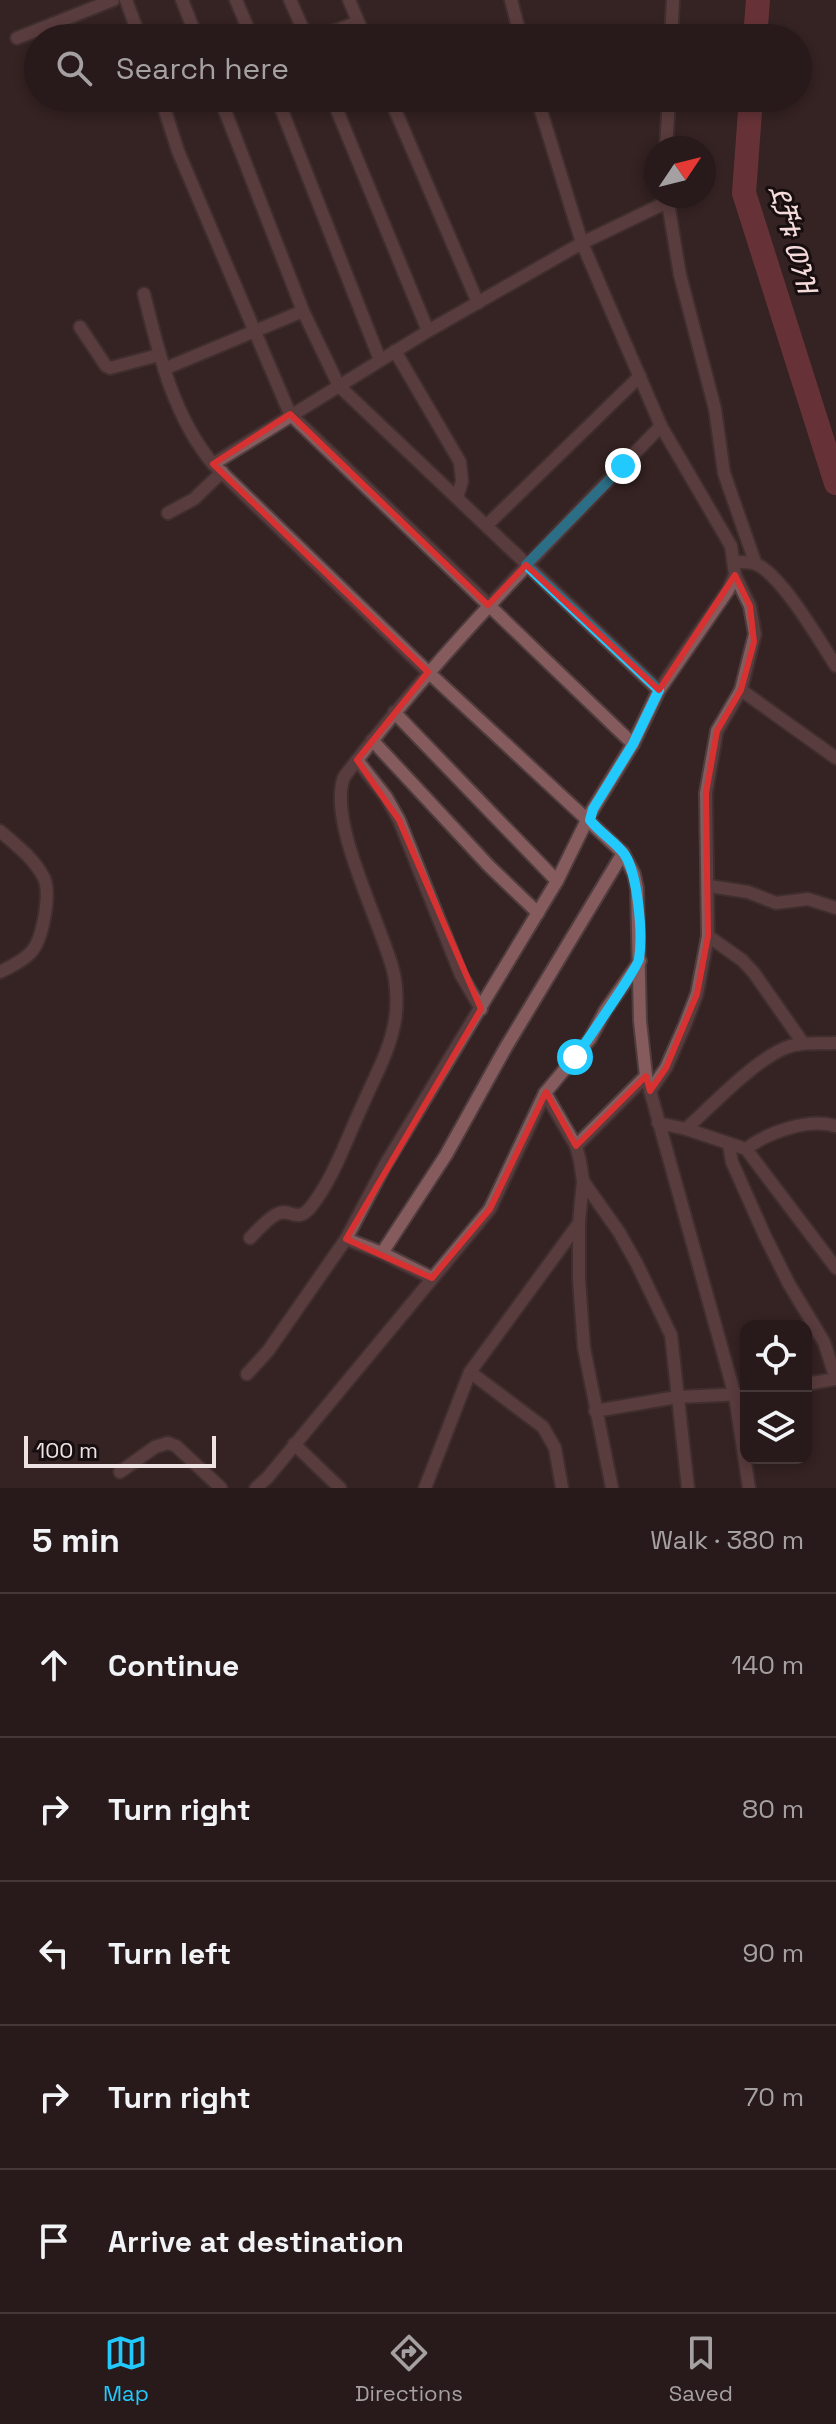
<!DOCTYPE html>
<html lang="en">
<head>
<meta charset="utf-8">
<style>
  :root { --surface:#281a1a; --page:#302323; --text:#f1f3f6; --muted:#a5a1a2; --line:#443839; --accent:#21c9fd }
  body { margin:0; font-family:"Space Grotesk","Noto Sans Ethiopic",sans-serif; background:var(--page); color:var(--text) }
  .controls { position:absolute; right:24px; bottom:24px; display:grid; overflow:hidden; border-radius:16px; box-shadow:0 4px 12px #0003 }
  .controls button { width:72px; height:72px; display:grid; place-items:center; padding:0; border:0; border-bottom:2px solid var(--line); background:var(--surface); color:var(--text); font:40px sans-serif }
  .compass { position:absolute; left:644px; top:136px; width:72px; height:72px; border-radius:50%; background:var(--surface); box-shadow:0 4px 12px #0003; rotate:55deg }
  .scale { position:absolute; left:24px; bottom:20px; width:192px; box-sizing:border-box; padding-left:8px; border:4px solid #efe2e2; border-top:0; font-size:22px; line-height:28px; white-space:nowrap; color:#efe2e2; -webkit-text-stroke:6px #170e0f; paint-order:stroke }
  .stop { position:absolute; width:24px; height:24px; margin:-18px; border:6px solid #21c9fd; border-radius:50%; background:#fff }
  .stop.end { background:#21c9fd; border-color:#fff; box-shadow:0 2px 8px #0008 }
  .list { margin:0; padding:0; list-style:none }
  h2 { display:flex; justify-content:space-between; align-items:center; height:104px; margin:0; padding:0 32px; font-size:34px }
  h2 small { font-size:26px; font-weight:400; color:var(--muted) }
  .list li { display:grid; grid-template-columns:52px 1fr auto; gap:24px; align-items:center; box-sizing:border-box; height:144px; padding:0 32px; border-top:2px solid var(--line) }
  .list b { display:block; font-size:30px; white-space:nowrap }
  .list em { font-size:26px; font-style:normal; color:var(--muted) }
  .icon { flex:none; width:44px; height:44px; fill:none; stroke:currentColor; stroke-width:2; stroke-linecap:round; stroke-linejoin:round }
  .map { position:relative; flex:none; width:836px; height:1488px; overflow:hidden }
  .search { position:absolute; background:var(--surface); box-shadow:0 4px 12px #0003; left:24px; right:24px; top:24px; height:88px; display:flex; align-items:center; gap:20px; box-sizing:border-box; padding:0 28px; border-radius:44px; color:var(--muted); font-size:30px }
  .sheet { height:824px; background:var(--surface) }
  nav { display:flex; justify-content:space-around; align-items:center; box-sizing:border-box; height:112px; border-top:2px solid var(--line); background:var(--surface); font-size:22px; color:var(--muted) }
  nav a { display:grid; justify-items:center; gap:4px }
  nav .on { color:var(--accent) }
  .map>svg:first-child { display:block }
</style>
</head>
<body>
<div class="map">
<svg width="836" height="1488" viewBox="0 0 836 1488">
  <rect width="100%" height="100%" fill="#352223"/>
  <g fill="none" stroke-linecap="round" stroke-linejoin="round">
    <!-- river -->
    <g stroke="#a24650" stroke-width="24">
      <polyline points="755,38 758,0"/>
      <polyline points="751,98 744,193 836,483"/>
    </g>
    <!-- street casing -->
    <g stroke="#4f3d3e" stroke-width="16">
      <g id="street">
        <polyline points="126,0 140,38"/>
        <polyline points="182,0 197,38"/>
        <polyline points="236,0 252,38"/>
        <polyline points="290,0 307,38"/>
        <polyline points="349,0 365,38"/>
        <polyline points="511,0 521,38"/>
        <polyline points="17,38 113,0"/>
        <polyline points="317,38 358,22"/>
        <polyline points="671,38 673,0"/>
        <polyline points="161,98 178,151 290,414 633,744"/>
        <polyline points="220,98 303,311 339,386 659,690"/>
        <polyline points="277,98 380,360"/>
        <polyline points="332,98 428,331"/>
        <polyline points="390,98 478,303"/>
        <polyline points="666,148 669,98"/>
        <polyline points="667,197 680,275 715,409 724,473 755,562"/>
        <path d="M144 294C159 354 173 416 213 464L428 672 623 853 634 874 637 888 640 1021 646 1076 735 1396 749 1488"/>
        <polyline points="80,327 106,366 110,368 159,355"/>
        <polyline points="395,351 460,462 462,481 457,498"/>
        <polyline points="164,369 303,311"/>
        <polyline points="213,464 428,331 582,243 667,202"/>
        <polyline points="168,513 194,499 222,472"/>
        <polyline points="487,525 640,376"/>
        <path d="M734 562C742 562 751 561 758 565 784 579 819 640 836 666"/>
        <polyline points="741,690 836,758"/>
        <polyline points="394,712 557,881"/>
        <polyline points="372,740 489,866 538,913"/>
        <polyline points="357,760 386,797 399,820 461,975 481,1009"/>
        <path d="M0 831C16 845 34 858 44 878 51 893 43 938 32 951 25 960 10 967 0 972"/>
        <polyline points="709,886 748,892 776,903 808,899 836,908"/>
        <polyline points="708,936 742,960 754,973 803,1043"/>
        <polyline points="650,1091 666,1068 685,1025 697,994 708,936 706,793 717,731 741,690 755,634 750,606 735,575"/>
        <polyline points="545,1093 576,1146 580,1161 583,1181 579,1222 579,1280 584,1348 612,1488"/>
        <polyline points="658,1123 686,1129 746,1149 836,1268"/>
        <path d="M686 1129C712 1105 754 1061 785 1048 801 1041 819 1044 836 1043"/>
        <polyline points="729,1145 732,1162 765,1236 789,1284 824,1342 836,1379"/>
        <polyline points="576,1146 646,1076"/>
        <path d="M746 1149C768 1132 808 1118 836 1126"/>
        <polyline points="583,1181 619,1232 637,1264 671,1335 688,1488"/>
        <path d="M250 1238C258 1230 267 1219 277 1214 290 1207 296 1224 310 1208 334 1178 347 1138 363 1104 374 1078 389 1052 394 1025 398 1009 397 985 393 970 381 923 327 821 344 777 440 651 551 540 661 426"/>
        <polyline points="346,1239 382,1253 432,1278"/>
        <polyline points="382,1253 446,1155 506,1047 623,853"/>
        <polyline points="470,1372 543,1427 555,1448 562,1488"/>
        <polyline points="247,1374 268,1351 346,1239 385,1165 557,881 590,814 633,744 659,690 728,590 735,575 731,546 661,426 582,243 537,98"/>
        <polyline points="806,1384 836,1379"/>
        <polyline points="595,1411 677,1397 746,1394"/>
        <polyline points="294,1444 340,1488"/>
        <polyline points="120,1472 155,1447 168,1443 176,1446 221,1488"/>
        <polyline points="256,1488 268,1477 490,1209 545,1093 590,1039 605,1011 640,961"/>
        <polyline points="425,1488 470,1372 579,1223"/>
      </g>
    </g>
    <!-- street -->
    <use href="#street" stroke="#855b5d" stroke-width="12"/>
  </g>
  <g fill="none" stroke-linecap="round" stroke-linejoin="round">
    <!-- route -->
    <path stroke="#21c9fd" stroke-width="10" d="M575 1057C583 1047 639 965 639 959 643 934 638 876 625 855 616 842 600 833 590 820L593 809 633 744 659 690 526 565 623 466"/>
  </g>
  <!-- marked area -->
  <path d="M0 0H836V1488H0ZM290 414 488 605 526 565 659 690 735 575 750 606 754 642 741 690 717 731 706 793 708 936 697 994 666 1068 650 1091 646 1076 576 1146 546 1092 490 1209 432 1278 346 1239 481 1009 399 820 357 760 428 672 213 464Z" fill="#352223" fill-opacity=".55" fill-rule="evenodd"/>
  <path fill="none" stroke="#d73131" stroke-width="6" stroke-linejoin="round" d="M290 414 488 605 526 565 659 690 735 575 750 606 754 642 741 690 717 731 706 793 708 936 697 994 666 1068 650 1091 646 1076 576 1146 546 1092 490 1209 432 1278 346 1239 481 1009 399 820 357 760 428 672 213 464Z"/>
  <g text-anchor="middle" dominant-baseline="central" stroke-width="6" stroke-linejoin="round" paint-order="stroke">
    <!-- water labels -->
    <g font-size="28" font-style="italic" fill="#f5dada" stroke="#170e0f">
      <text transform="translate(793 239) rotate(74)">ደቻቱ ወንዝ</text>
    </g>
  </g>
</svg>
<div class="controls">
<button><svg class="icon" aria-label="locate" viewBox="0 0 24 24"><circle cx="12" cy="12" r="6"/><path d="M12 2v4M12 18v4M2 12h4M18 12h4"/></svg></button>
<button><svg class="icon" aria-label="layers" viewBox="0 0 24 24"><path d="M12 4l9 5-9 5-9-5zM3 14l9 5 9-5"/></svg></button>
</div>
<svg class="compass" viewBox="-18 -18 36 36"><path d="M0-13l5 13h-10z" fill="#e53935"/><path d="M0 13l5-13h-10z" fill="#a5a1a2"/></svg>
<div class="scale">100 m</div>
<div class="stop" style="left:575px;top:1057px"></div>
<div class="stop end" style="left:623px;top:466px"></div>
<div class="search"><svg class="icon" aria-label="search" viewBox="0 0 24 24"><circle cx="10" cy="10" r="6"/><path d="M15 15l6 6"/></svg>Search here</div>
</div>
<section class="sheet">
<h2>5 min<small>Walk · 380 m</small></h2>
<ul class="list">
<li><svg class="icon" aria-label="ahead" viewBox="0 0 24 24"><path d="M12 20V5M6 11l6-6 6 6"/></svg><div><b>Continue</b></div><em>140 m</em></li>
<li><svg class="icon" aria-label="right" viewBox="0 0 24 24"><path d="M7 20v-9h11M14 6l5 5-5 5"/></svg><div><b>Turn right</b></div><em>80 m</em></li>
<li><svg class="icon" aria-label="left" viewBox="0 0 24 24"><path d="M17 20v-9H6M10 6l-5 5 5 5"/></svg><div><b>Turn left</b></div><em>90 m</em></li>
<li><svg class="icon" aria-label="right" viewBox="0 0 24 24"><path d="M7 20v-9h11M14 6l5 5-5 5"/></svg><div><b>Turn right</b></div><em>70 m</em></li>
<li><svg class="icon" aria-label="arrive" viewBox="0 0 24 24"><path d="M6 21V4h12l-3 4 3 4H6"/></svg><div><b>Arrive at destination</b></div></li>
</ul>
</section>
<nav>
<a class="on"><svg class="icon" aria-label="map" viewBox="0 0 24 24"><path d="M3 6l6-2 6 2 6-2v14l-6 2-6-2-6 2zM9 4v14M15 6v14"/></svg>Map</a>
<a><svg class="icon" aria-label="directions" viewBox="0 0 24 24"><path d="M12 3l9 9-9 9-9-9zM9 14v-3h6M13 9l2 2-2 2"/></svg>Directions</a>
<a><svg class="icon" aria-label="saved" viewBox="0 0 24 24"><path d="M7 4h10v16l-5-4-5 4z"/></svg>Saved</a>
</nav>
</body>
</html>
